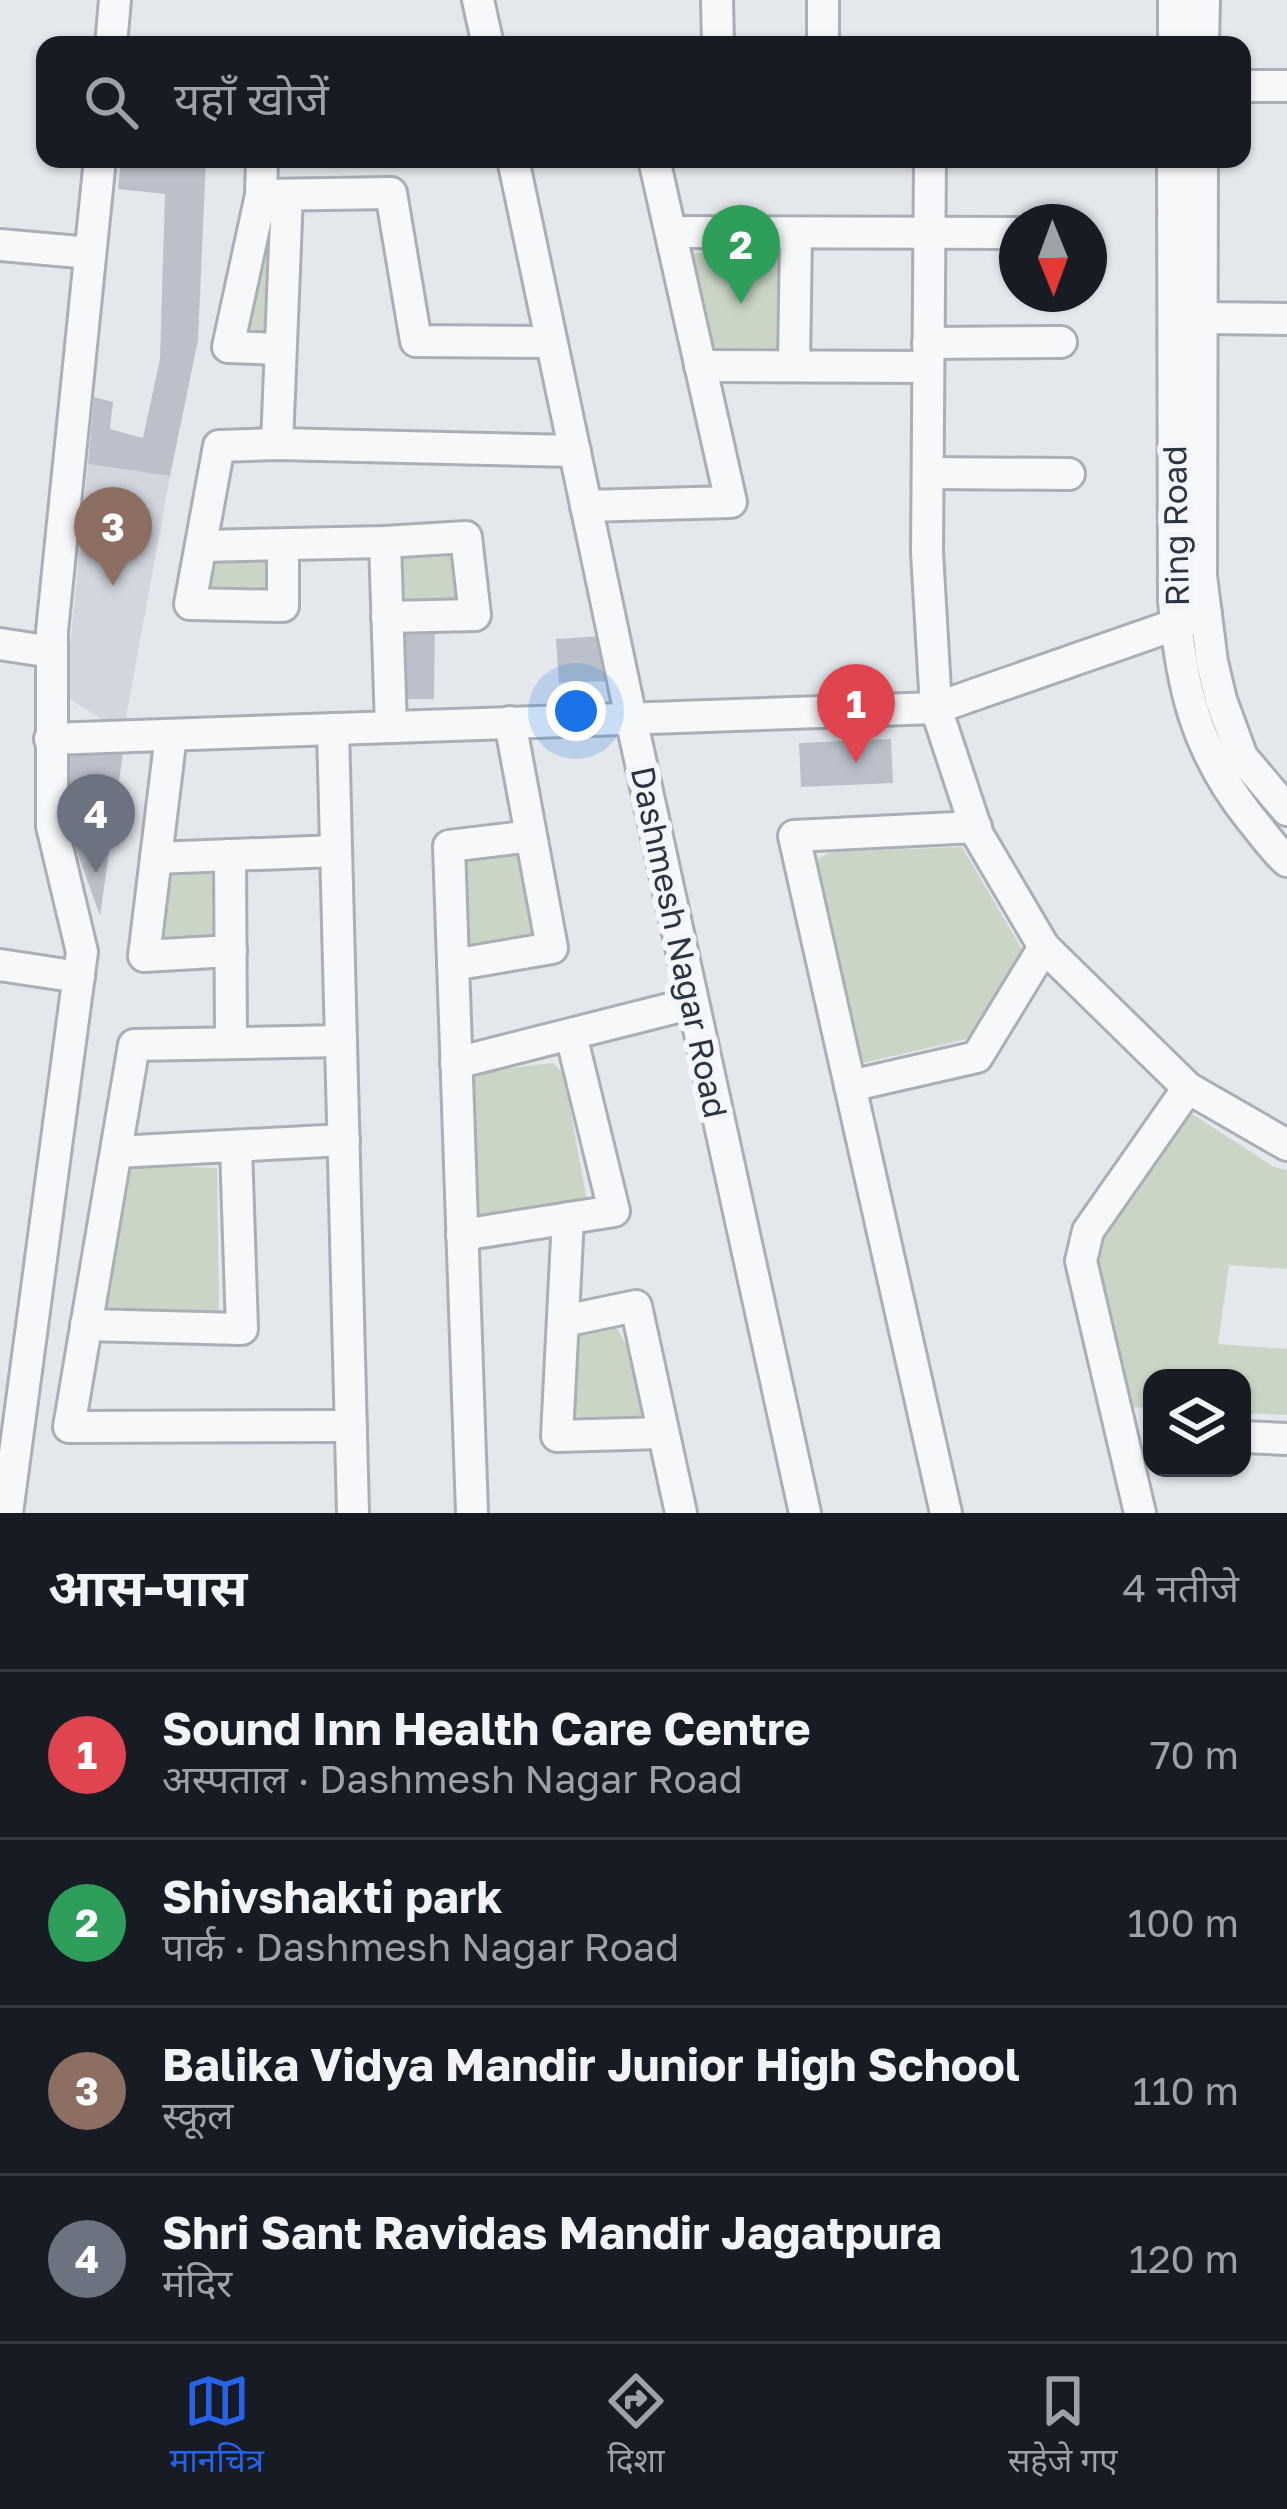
<!DOCTYPE html>
<html lang="hi">
<head>
<meta charset="utf-8">
<style>
  :root { --surface:#171b24; --page:#20242c; --text:#f1f3f6; --muted:#9ea1a6; --line:#363941; --accent:#2563eb }
  body { margin:0; font-family:"Golos Text","Noto Sans Devanagari",sans-serif; background:var(--page); color:var(--text) }
  .controls { position:absolute; right:36px; bottom:36px; display:grid; overflow:hidden; border-radius:24px; box-shadow:0 3px 9px #0004 }
  .controls button { width:108px; height:108px; display:grid; place-items:center; padding:0; border:0; border-bottom:3px solid var(--line); background:var(--surface); color:var(--text); font:60px sans-serif }
  .compass { position:absolute; left:999px; top:204px; width:108px; height:108px; border-radius:50%; background:var(--surface); box-shadow:0 3px 9px #0004; rotate:179deg }
  .you { position:absolute; left:576px; top:711px; width:42px; height:42px; margin:-30px; border:9px solid #fff; border-radius:50%; background:#1a73e8; box-shadow:0 0 0 18px #1a73e833 }
  .badge { display:grid; place-items:center; width:78px; height:78px; border-radius:50%; background:var(--accent); color:#fff; font-size:39px; font-weight:700 }
  .pin { position:absolute; translate:-50% -99px; filter:drop-shadow(0 3px 6px #0008) }
  .pin::after { content:''; position:absolute; top:63px; width:42px; height:36px; background:inherit; clip-path:polygon(0 0,100% 0,50% 100%) }
  .list { margin:0; padding:0; list-style:none }
  h2 { display:flex; justify-content:space-between; align-items:center; height:156px; margin:0; padding:0 48px; font-size:51px }
  h2 small { font-size:39px; font-weight:400; color:var(--muted) }
  .list li { display:grid; grid-template-columns:78px 1fr auto; gap:36px; align-items:center; box-sizing:border-box; height:168px; padding:0 48px; border-top:3px solid var(--line) }
  .list b { display:block; font-size:45px; white-space:nowrap }
  .list p { margin:0; font-size:39px; white-space:nowrap; color:var(--muted) }
  .list em { font-size:39px; font-style:normal; color:var(--muted) }
  .icon { flex:none; width:66px; height:66px; fill:none; stroke:currentColor; stroke-width:2; stroke-linecap:round; stroke-linejoin:round }
  .map { position:relative; flex:none; width:1287px; height:1513px; overflow:hidden }
  .search { position:absolute; background:var(--surface); box-shadow:0 3px 9px #0004; left:36px; right:36px; top:36px; height:132px; display:flex; align-items:center; gap:30px; box-sizing:border-box; padding:0 42px; border-radius:24px; color:var(--muted); font-size:45px }
  .sheet { height:828px; background:var(--surface) }
  nav { display:flex; justify-content:space-around; align-items:center; box-sizing:border-box; height:168px; border-top:3px solid var(--line); background:var(--surface); font-size:33px; color:var(--muted) }
  nav a { display:grid; justify-items:center; gap:6px }
  nav .on { color:var(--accent) }
  .map>svg:first-child { display:block }
</style>
</head>
<body>
<div class="map">
<svg width="1287" height="1513" viewBox="0 0 1287 1513">
  <rect width="100%" height="100%" fill="#e4e7ec"/>
  <!-- built -->
  <polygon fill="#d2d6de" points="88,464 170,476 125,723 101,719 65,696"/>
  <!-- green -->
  <g fill="#c9d6c5">
    <polygon points="265,204 279,204 273,334 237,329"/>
    <polygon points="688,253 782,255 781,356 713,354"/>
    <polygon points="458,549 464,604 393,606 391,550"/>
    <polygon points="273,550 273,594 206,594 213,551"/>
    <polygon points="523,846 538,936 460,954 462,853"/>
    <polygon points="962,847 1023,951 967,1039 854,1065 812,862 831,852"/>
    <polygon points="222,867 215,944 159,946 165,868"/>
    <polygon points="553,1063 564,1074 587,1201 480,1219 473,1217 469,1073"/>
    <polygon points="1189,1112 1274,1167 1287,1170 1287,1269 1229,1265 1218,1344 1287,1349 1287,1415 1242,1413 1242,1378 1152,1378 1152,1408 1130,1407 1095,1259 1112,1218"/>
    <polygon points="131,1165 217,1168 219,1318 117,1324 102,1308"/>
    <polygon points="616,1327 639,1367 645,1422 579,1427 570,1385 570,1335"/>
  </g>
  <!-- building -->
  <g fill="#bbc0ca">
    <polygon points="121,159 206,159 198,340 170,476 88,464 94,397 113,402 110,429 143,438 160,359 165,194 118,189"/>
    <polygon points="403,620 435,620 434,699 403,699"/>
    <polygon points="604,636 607,681 559,683 556,639"/>
    <polygon points="891,739 893,783 801,787 799,743"/>
    <polygon points="61,745 124,746 100,916 69,829"/>
  </g>
  <g fill="none" stroke-linecap="round" stroke-linejoin="round">
    <!-- minor casing -->
    <g stroke="#a9aeb7" stroke-width="36">
      <g id="minor">
        <polyline points="478,0 488,45"/>
        <polyline points="717,0 718,45"/>
        <polyline points="823,0 823,45"/>
        <polyline points="111,45 115,0"/>
        <polyline points="1174,45 1174,0"/>
        <polyline points="1203,45 1204,0"/>
        <polyline points="1242,86 1287,86"/>
        <polyline points="262,159 261,195 228,347 280,349"/>
        <polyline points="513,159 631,718 805,1513"/>
        <polyline points="930,159 927,552 936,708 978,835 1044,947 1188,1088 1287,1145"/>
        <path d="M1173 159 1174 601C1181 686 1196 750 1250 818 1262 832 1273 849 1287 861"/>
        <polyline points="1202,159 1201,576 1212,662 1221,700 1242,757 1287,810"/>
        <polyline points="261,195 391,193 416,341 551,342"/>
        <polyline points="671,232 1017,233"/>
        <polyline points="0,245 90,253"/>
        <polyline points="1202,318 1287,319"/>
        <polyline points="928,343 1061,342"/>
        <polyline points="700,366 928,367"/>
        <polyline points="794,366 796,233"/>
        <polyline points="277,444 287,195"/>
        <polyline points="928,473 1069,474"/>
        <polyline points="586,506 731,502 654,159"/>
        <polyline points="385,542 391,727"/>
        <polyline points="283,545 283,606 190,604 219,446 277,444 575,451"/>
        <polyline points="202,546 385,542 466,537 475,615 387,617"/>
        <polyline points="0,644 52,652"/>
        <polyline points="333,729 353,1513"/>
        <polyline points="171,735 144,956 231,951"/>
        <polyline points="50,739 936,708 1206,614"/>
        <polyline points="230,855 231,1043"/>
        <polyline points="156,858 336,851"/>
        <polyline points="0,965 79,977"/>
        <polyline points="453,965 552,948 510,722"/>
        <polyline points="341,1041 134,1045 69,1427 351,1426"/>
        <polyline points="456,1063 693,1003"/>
        <polyline points="850,1086 977,1057 1044,947"/>
        <polyline points="116,1152 344,1140"/>
        <polyline points="568,1218 557,1436 663,1433"/>
        <polyline points="462,1235 614,1211 571,1035"/>
        <polyline points="564,1321 636,1306 681,1513"/>
        <polyline points="86,1325 242,1329 236,1147"/>
        <polyline points="1242,1437 1287,1439"/>
        <polyline points="7,1513 82,952 52,826 52,631 100,159"/>
        <polyline points="472,1513 449,846 531,836"/>
        <polyline points="946,1513 794,836 976,827"/>
        <polyline points="1140,1513 1081,1261 1088,1231 1188,1088"/>
      </g>
    </g>
    <!-- minor -->
    <use href="#minor" stroke="#f7f8fa" stroke-width="30"/>
  </g>
  <g text-anchor="middle" dominant-baseline="central" stroke-width="12" stroke-linejoin="round" paint-order="stroke">
    <!-- street labels -->
    <g font-size="33" fill="#2b3445" stroke="#f4f6f9">
      <text transform="translate(1175 526) rotate(-91)">Ring Road</text>
      <text transform="translate(680 942) rotate(78)">Dashmesh Nagar Road</text>
    </g>
  </g>
</svg>
<div class="controls">
<button><svg class="icon" aria-label="layers" viewBox="0 0 24 24"><path d="M12 4l9 5-9 5-9-5zM3 14l9 5 9-5"/></svg></button>
</div>
<svg class="compass" viewBox="-18 -18 36 36"><path d="M0-13l5 13h-10z" fill="#e53935"/><path d="M0 13l5-13h-10z" fill="#9ea1a6"/></svg>
<div class="you"></div>
<div class="pin badge" style="left:856px;top:763px;background:#e0444e">1</div>
<div class="pin badge" style="left:741px;top:304px;background:#2e9e5b">2</div>
<div class="pin badge" style="left:113px;top:586px;background:#8d6e63">3</div>
<div class="pin badge" style="left:96px;top:873px;background:#6b7280">4</div>
<div class="search"><svg class="icon" aria-label="search" viewBox="0 0 24 24"><circle cx="10" cy="10" r="6"/><path d="M15 15l6 6"/></svg>यहाँ खोजें</div>
</div>
<section class="sheet">
<h2>आस-पास<small>4 नतीजे</small></h2>
<ul class="list">
<li><span class="badge" style="background:#e0444e">1</span><div><b>Sound Inn Health Care Centre</b><p>अस्पताल · Dashmesh Nagar Road</p></div><em>70 m</em></li>
<li><span class="badge" style="background:#2e9e5b">2</span><div><b>Shivshakti park</b><p>पार्क · Dashmesh Nagar Road</p></div><em>100 m</em></li>
<li><span class="badge" style="background:#8d6e63">3</span><div><b>Balika Vidya Mandir Junior High School</b><p>स्कूल</p></div><em>110 m</em></li>
<li><span class="badge" style="background:#6b7280">4</span><div><b>Shri Sant Ravidas Mandir Jagatpura</b><p>मंदिर</p></div><em>120 m</em></li>
</ul>
</section>
<nav>
<a class="on"><svg class="icon" aria-label="map" viewBox="0 0 24 24"><path d="M3 6l6-2 6 2 6-2v14l-6 2-6-2-6 2zM9 4v14M15 6v14"/></svg>मानचित्र</a>
<a><svg class="icon" aria-label="directions" viewBox="0 0 24 24"><path d="M12 3l9 9-9 9-9-9zM9 14v-3h6M13 9l2 2-2 2"/></svg>दिशा</a>
<a><svg class="icon" aria-label="saved" viewBox="0 0 24 24"><path d="M7 4h10v16l-5-4-5 4z"/></svg>सहेजे गए</a>
</nav>
</body>
</html>
